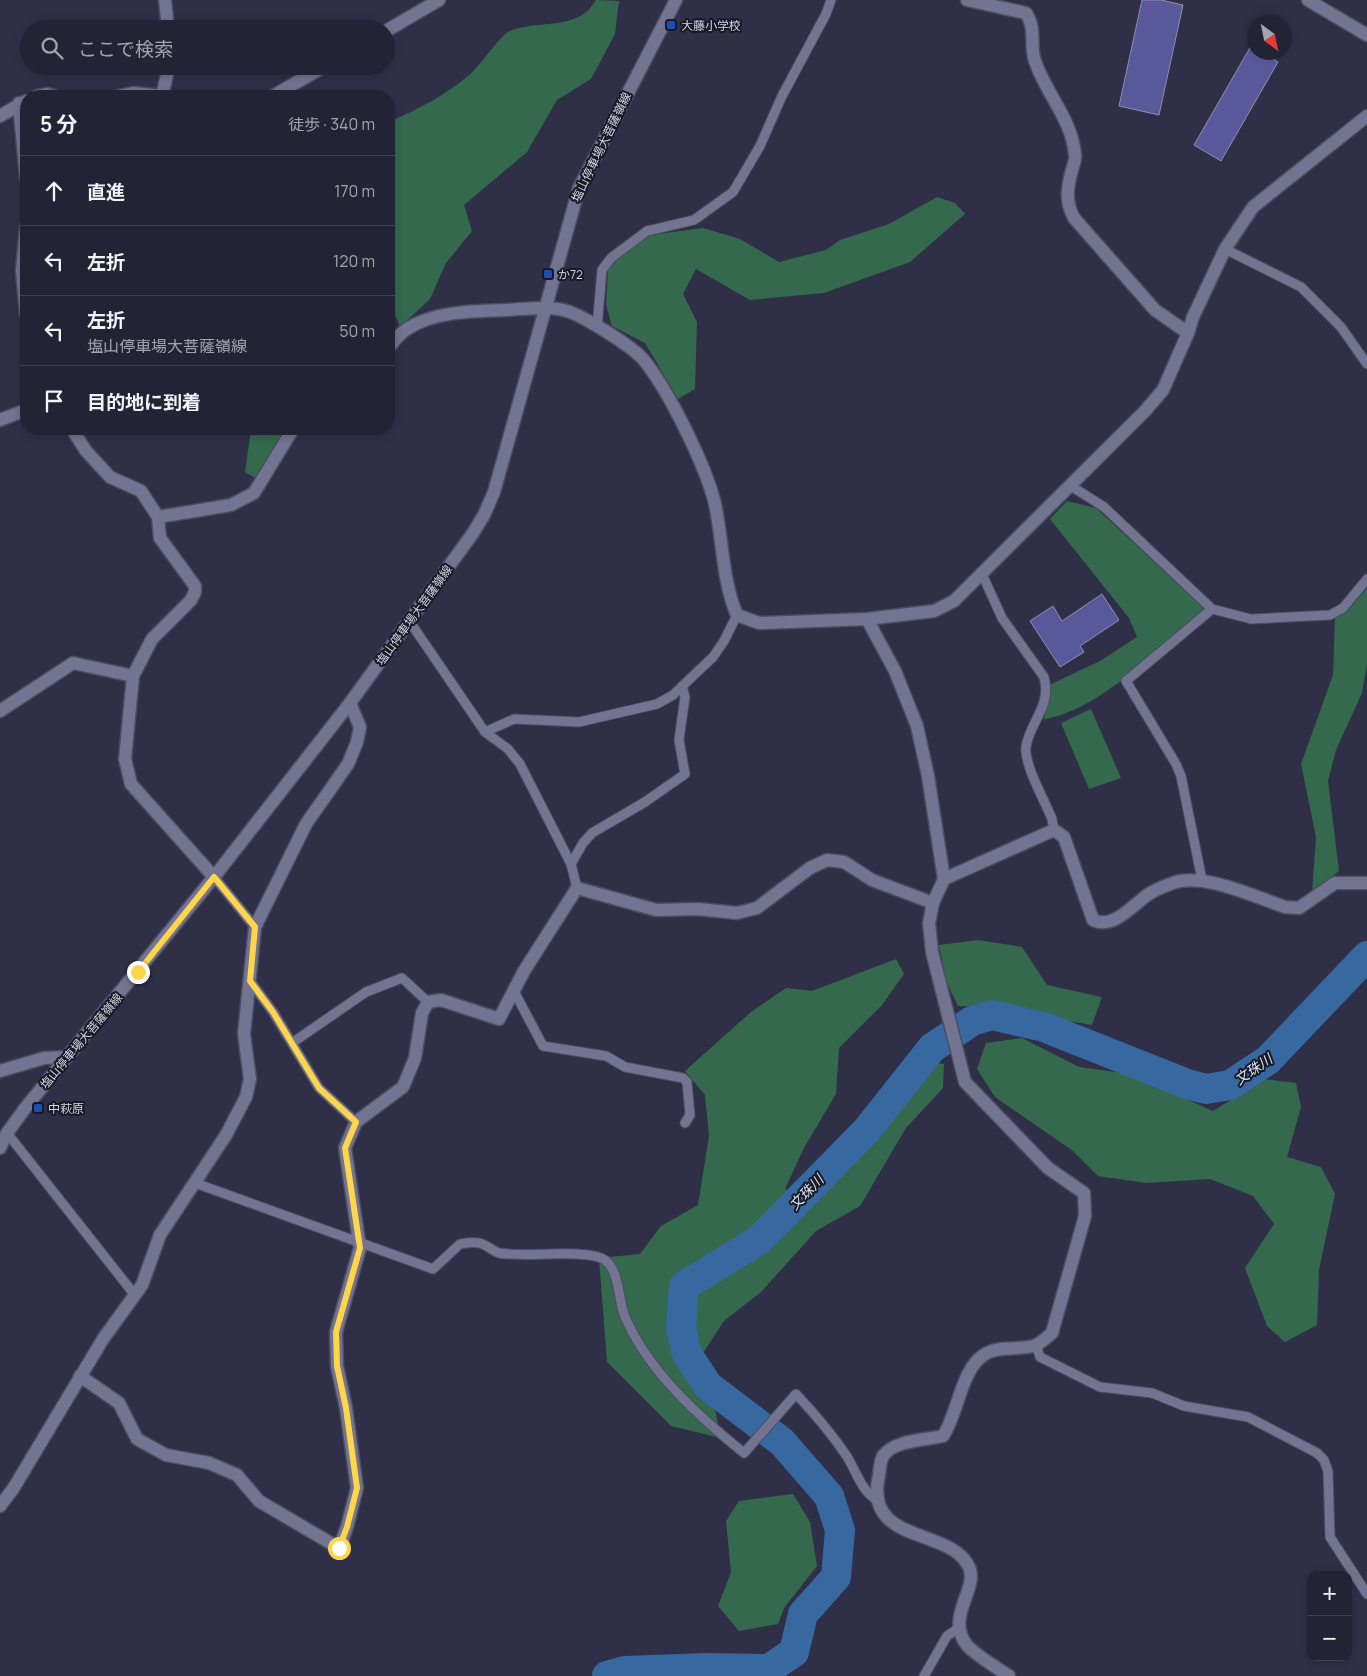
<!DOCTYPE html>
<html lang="ja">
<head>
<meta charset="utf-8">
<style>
  :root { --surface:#232336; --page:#2f2f42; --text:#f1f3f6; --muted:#a3a4ad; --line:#404051 }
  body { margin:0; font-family:Manrope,"Noto Sans JP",sans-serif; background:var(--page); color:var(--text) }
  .controls { position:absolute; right:15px; bottom:15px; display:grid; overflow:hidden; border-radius:10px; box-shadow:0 2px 8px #0003 }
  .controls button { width:45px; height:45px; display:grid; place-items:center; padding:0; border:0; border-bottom:1px solid var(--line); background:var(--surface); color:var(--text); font:25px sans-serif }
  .compass { position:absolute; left:1247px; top:15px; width:45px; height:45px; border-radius:50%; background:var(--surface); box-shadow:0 2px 8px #0003; rotate:147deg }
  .stop { position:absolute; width:15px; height:15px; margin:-11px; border:4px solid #ffd54a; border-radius:50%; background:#fff }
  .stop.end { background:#ffd54a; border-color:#fff; box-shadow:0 1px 5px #0008 }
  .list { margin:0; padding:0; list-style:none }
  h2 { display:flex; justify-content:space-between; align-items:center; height:65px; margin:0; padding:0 20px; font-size:21px }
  h2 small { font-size:16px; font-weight:400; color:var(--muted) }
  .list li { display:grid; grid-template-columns:32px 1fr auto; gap:15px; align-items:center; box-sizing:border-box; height:70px; padding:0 20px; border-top:1px solid var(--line) }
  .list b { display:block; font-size:19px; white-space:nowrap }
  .list p { margin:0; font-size:16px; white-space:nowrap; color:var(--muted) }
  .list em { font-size:16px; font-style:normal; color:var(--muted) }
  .icon { flex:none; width:28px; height:28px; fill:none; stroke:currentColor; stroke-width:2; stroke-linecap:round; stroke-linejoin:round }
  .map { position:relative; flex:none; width:1367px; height:1676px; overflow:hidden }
  .search { position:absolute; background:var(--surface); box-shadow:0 2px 8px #0003; left:20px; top:20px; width:375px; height:55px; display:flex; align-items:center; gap:12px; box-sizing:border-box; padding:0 18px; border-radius:28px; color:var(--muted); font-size:19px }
  .panel { position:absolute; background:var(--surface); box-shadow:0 2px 8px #0003; left:20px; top:90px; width:375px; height:345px; border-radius:20px }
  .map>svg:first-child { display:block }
</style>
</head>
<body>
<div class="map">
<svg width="1367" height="1676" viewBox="0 0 1367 1676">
  <rect width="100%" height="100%" fill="#2f2f48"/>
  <!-- green -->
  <g fill="#34694e">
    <path d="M596 0 619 1 615 34 591 79 557 100 527 152 464 205 472 231 446 263 430 299 400 327 389 302V122C418 109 444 96 468 76 480 67 499 36 510 31 539 19 578 32 596 0Z"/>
    <polygon points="937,197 955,203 965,214 910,262 824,293 750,300 696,269 683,294 697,322 695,389 678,399 645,343 612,326 606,305 608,269 630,246 650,235 703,228 740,239 779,262 826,250 840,240 889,224"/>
    <polygon points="251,429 290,429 281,463 255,478 245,472"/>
    <path d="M1067 501 1096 508 1205 609C1164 644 1098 712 1044 719L1049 685 1100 661 1137 637 1129 618 1050 519Z"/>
    <polygon points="1367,588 1367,664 1362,693 1336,750 1328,781 1339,871 1312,892 1316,837 1301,764 1333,675 1335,618 1352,606"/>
    <polygon points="1091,709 1121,778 1089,789 1061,723"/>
    <polygon points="978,940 1022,947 1047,985 1102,997 1092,1025 1056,1019 1021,1009 958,1006 946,981 939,945"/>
    <polygon points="896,959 904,974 882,1005 839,1048 836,1094 804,1148 785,1189 814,1197 867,1141 933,1062 944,1064 943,1088 906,1128 860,1206 816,1231 761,1292 724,1321 703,1353 721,1438 671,1426 607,1362 599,1258 640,1254 661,1226 698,1205 709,1136 705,1095 685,1071 751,1012 786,988 812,991"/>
    <polygon points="1022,1038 1079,1067 1130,1074 1213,1111 1264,1079 1296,1083 1301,1107 1287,1157 1321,1167 1335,1194 1319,1270 1317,1325 1285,1342 1267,1326 1245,1268 1274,1224 1253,1196 1210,1179 1146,1183 1098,1176 1073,1151 995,1097 977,1069 986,1043"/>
    <polygon points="793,1494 810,1522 817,1566 784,1608 778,1624 739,1631 718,1606 731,1572 726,1521 739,1501"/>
  </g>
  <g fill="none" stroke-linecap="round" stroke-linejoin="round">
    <!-- stream -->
    <polyline stroke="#3769a0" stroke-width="5" points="701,1676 706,1668"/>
    <!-- river -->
    <polyline stroke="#3769a0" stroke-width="30" points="607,1676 625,1671 706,1668 769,1669 794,1652 803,1614 836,1577 840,1530 829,1496 782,1442 708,1386 687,1354 681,1328 684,1286 759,1240 867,1130 932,1048 972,1021 992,1015 1044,1027 1187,1084 1206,1089 1230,1085 1268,1060 1367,956"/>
  </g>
  <!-- building -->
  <g fill="#59589a" stroke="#8e90ae">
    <polygon points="1142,0 1161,0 1183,5 1159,115 1119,106"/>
    <polygon points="1251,46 1254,48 1254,52 1263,52 1278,62 1221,161 1194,145"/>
    <polygon points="1102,594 1119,620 1080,646 1084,652 1060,667 1030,621 1053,606 1062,621"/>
  </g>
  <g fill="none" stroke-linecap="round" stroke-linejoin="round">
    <!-- service casing -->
    <g stroke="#4c4c62" stroke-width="11">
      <g id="service">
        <polyline points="1225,249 1301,287 1341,327 1367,364"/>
        <polyline points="597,328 602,270 611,258 647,231 694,220 733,192 760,146 782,96 826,14 831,0"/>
        <polyline points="1071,486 1104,507 1212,609 1251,619 1330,615 1343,608 1367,579"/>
        <path d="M982 574 1002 618 1044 677C1052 707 1029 723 1026 747 1024 765 1045 801 1052 819L1054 830"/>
        <polyline points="410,622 485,732 508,749 520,764 571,864 577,888"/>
        <polyline points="485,732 514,719 579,722 657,704 673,695 713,657 724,641 737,615"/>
        <polyline points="571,864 583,843 592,833 645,802 685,774 679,740 685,697 682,686"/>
        <polyline points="214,877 255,927"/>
        <polyline points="1202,880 1181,776 1176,764 1126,681 1212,609"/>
        <polyline points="250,981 273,1012 319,1088 356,1122"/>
        <polyline points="514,991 543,1046 606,1056 625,1067 683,1078 687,1082 690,1115 685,1123"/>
        <polyline points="292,1043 366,992 402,978 428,1002"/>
        <polyline points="7,1133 134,1294"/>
        <path d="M195 1183 433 1269 460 1244C466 1243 476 1241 482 1244 488 1246 493 1251 499 1253 524 1258 588 1248 605 1260 620 1271 618 1301 625 1317 649 1372 698 1416 744 1453L796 1394C814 1413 831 1433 846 1455 856 1470 861 1491 877 1500"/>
        <polyline points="1036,1345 1040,1357 1100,1387 1152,1393 1184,1406 1248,1417 1317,1453 1324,1460 1328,1471 1330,1537 1367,1594"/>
        <polyline points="924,1676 947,1636 960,1627"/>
      </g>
    </g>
    <!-- minor casing -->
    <g stroke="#4c4c62" stroke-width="15">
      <g id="minor">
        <polyline points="165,0 168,29"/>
        <path d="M967 0 1026 13C1037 30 1029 44 1035 61 1046 94 1072 119 1075 155 1076 160 1073 166 1072 170 1067 188 1065 201 1074 218L1155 310 1188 333"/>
        <polyline points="386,31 439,0"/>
        <polyline points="37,96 47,94 54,96"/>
        <polyline points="119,96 134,93 163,96"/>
        <polyline points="162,96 169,66"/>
        <polyline points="273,96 325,66"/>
        <polyline points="19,103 26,178"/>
        <polyline points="0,116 26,101"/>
        <polyline points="26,227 22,271 26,315"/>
        <path d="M389 347C394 341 400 333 407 329 434 311 475 311 506 310 527 309 550 305 570 312 588 319 630 345 643 359 668 389 706 466 715 504 723 541 722 580 737 615L759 623 867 619 934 611 954 601 1145 411 1163 390 1188 333 1193 317 1225 249 1253 207 1367 116"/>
        <polyline points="0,420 26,410"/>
        <polyline points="72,429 86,451 110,477 141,491 158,517 160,538 195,586 195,592 191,600 152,639 133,676 125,759 131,784 214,877"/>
        <polyline points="158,517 231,505 254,493 293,429"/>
        <path d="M867 619 895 671 917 726 928 776 944 879 933 903 929 923 932 952 965 1082 1048 1168 1084 1193 1085 1216 1052 1333C1047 1337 1042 1342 1036 1345 1021 1351 1002 1345 987 1353 961 1366 959 1412 943 1436 926 1440 894 1440 883 1456 880 1461 880 1469 879 1475 863 1544 947 1527 968 1565 981 1587 945 1615 966 1644 972 1653 999 1669 1009 1676"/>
        <polyline points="0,711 73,663 133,676"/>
        <path d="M944 879 1054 830 1064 837 1093 920C1114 930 1132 905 1149 894 1156 889 1165 886 1173 883 1203 872 1255 897 1285 907L1299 908 1335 883H1367"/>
        <polyline points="0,1071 44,1058 67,1057"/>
        <polyline points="80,1376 119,1403 137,1439 166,1455 209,1463 237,1475 259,1501 339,1548 347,1527 357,1488 346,1408 337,1366 336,1332 360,1248 345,1148 356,1122 403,1087 415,1058 422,1013 428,1002 441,1000 499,1019 524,971 577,888 656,910 698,909 737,913 757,908 810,868 827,860 844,862 872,880 933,903"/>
        <polyline points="0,1506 13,1489 103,1339 142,1285 160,1235 226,1135 246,1097 250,1079 244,1034 255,927 306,824 348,764 357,742 360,727 350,703"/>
      </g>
    </g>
    <!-- tertiary casing -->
    <g stroke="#4c4c62" stroke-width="15">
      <polyline id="tertiary" points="1308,0 1367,35"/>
    </g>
    <!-- secondary casing -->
    <g stroke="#4c4c62" stroke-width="15">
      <polyline id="secondary" points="0,1148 7,1133 26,1107 214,877 350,703 473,533 484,515 494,492 579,188 676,0"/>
    </g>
    <!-- service -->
    <use href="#service" stroke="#737491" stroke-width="9"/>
    <!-- minor -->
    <use href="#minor" stroke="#737491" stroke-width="12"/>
    <!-- tertiary -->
    <use href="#tertiary" stroke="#737491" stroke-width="12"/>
    <!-- secondary -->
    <use href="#secondary" stroke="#737491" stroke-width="12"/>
  </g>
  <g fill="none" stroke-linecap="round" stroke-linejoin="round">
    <!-- route -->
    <polyline stroke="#ffd54a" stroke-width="6" points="138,972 214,877 255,927 250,981 273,1012 319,1088 356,1122 345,1148 360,1248 336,1332 337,1366 346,1408 357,1488 347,1527 339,1548"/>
  </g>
  <!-- markers -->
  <g fill="#1a4fb4" stroke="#181924" stroke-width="2">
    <rect x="666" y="20" width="10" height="10" rx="2.5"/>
    <rect x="543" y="269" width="10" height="10" rx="2.5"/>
    <rect x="33" y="1103" width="10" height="10" rx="2.5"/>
  </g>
  <g text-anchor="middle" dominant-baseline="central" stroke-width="4" stroke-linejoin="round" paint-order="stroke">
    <!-- poi labels -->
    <g font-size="12" fill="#d4d6e6" stroke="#181924" text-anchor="start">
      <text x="681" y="25">大藤小学校</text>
      <text x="558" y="274">か72</text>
      <text x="48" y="1108">中萩原</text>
    </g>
    <!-- street labels -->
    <g font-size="12" fill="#d4d6e6" stroke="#181924">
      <text transform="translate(601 147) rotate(-64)">塩山停車場大菩薩嶺線</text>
      <text transform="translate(414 615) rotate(-54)">塩山停車場大菩薩嶺線</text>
      <text transform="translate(81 1041) rotate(-50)">塩山停車場大菩薩嶺線</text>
    </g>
    <!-- water labels -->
    <g font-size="14" font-style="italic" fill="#d8e6f6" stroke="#181924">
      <text transform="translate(1253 1069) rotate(-35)">文珠川</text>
      <text transform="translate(806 1192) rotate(-46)">文珠川</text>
    </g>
  </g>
</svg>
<div class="controls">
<button>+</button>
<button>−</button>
</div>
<svg class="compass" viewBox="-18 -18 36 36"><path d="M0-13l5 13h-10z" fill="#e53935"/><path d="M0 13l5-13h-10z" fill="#a3a4ad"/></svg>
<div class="stop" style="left:339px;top:1548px"></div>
<div class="stop end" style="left:138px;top:972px"></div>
<div class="search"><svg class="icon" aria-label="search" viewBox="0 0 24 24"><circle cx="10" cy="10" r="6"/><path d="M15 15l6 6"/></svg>ここで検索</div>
<section class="panel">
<h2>5 分<small>徒歩 · 340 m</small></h2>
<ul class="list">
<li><svg class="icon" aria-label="ahead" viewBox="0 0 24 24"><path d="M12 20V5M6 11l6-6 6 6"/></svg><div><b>直進</b></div><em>170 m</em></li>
<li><svg class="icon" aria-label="left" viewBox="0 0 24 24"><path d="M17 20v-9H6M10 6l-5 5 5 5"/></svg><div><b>左折</b></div><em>120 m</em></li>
<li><svg class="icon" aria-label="left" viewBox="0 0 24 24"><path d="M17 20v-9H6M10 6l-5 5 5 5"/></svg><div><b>左折</b><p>塩山停車場大菩薩嶺線</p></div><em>50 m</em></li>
<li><svg class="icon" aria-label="arrive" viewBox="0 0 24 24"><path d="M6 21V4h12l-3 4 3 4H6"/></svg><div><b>目的地に到着</b></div></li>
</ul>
</section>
</div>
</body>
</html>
